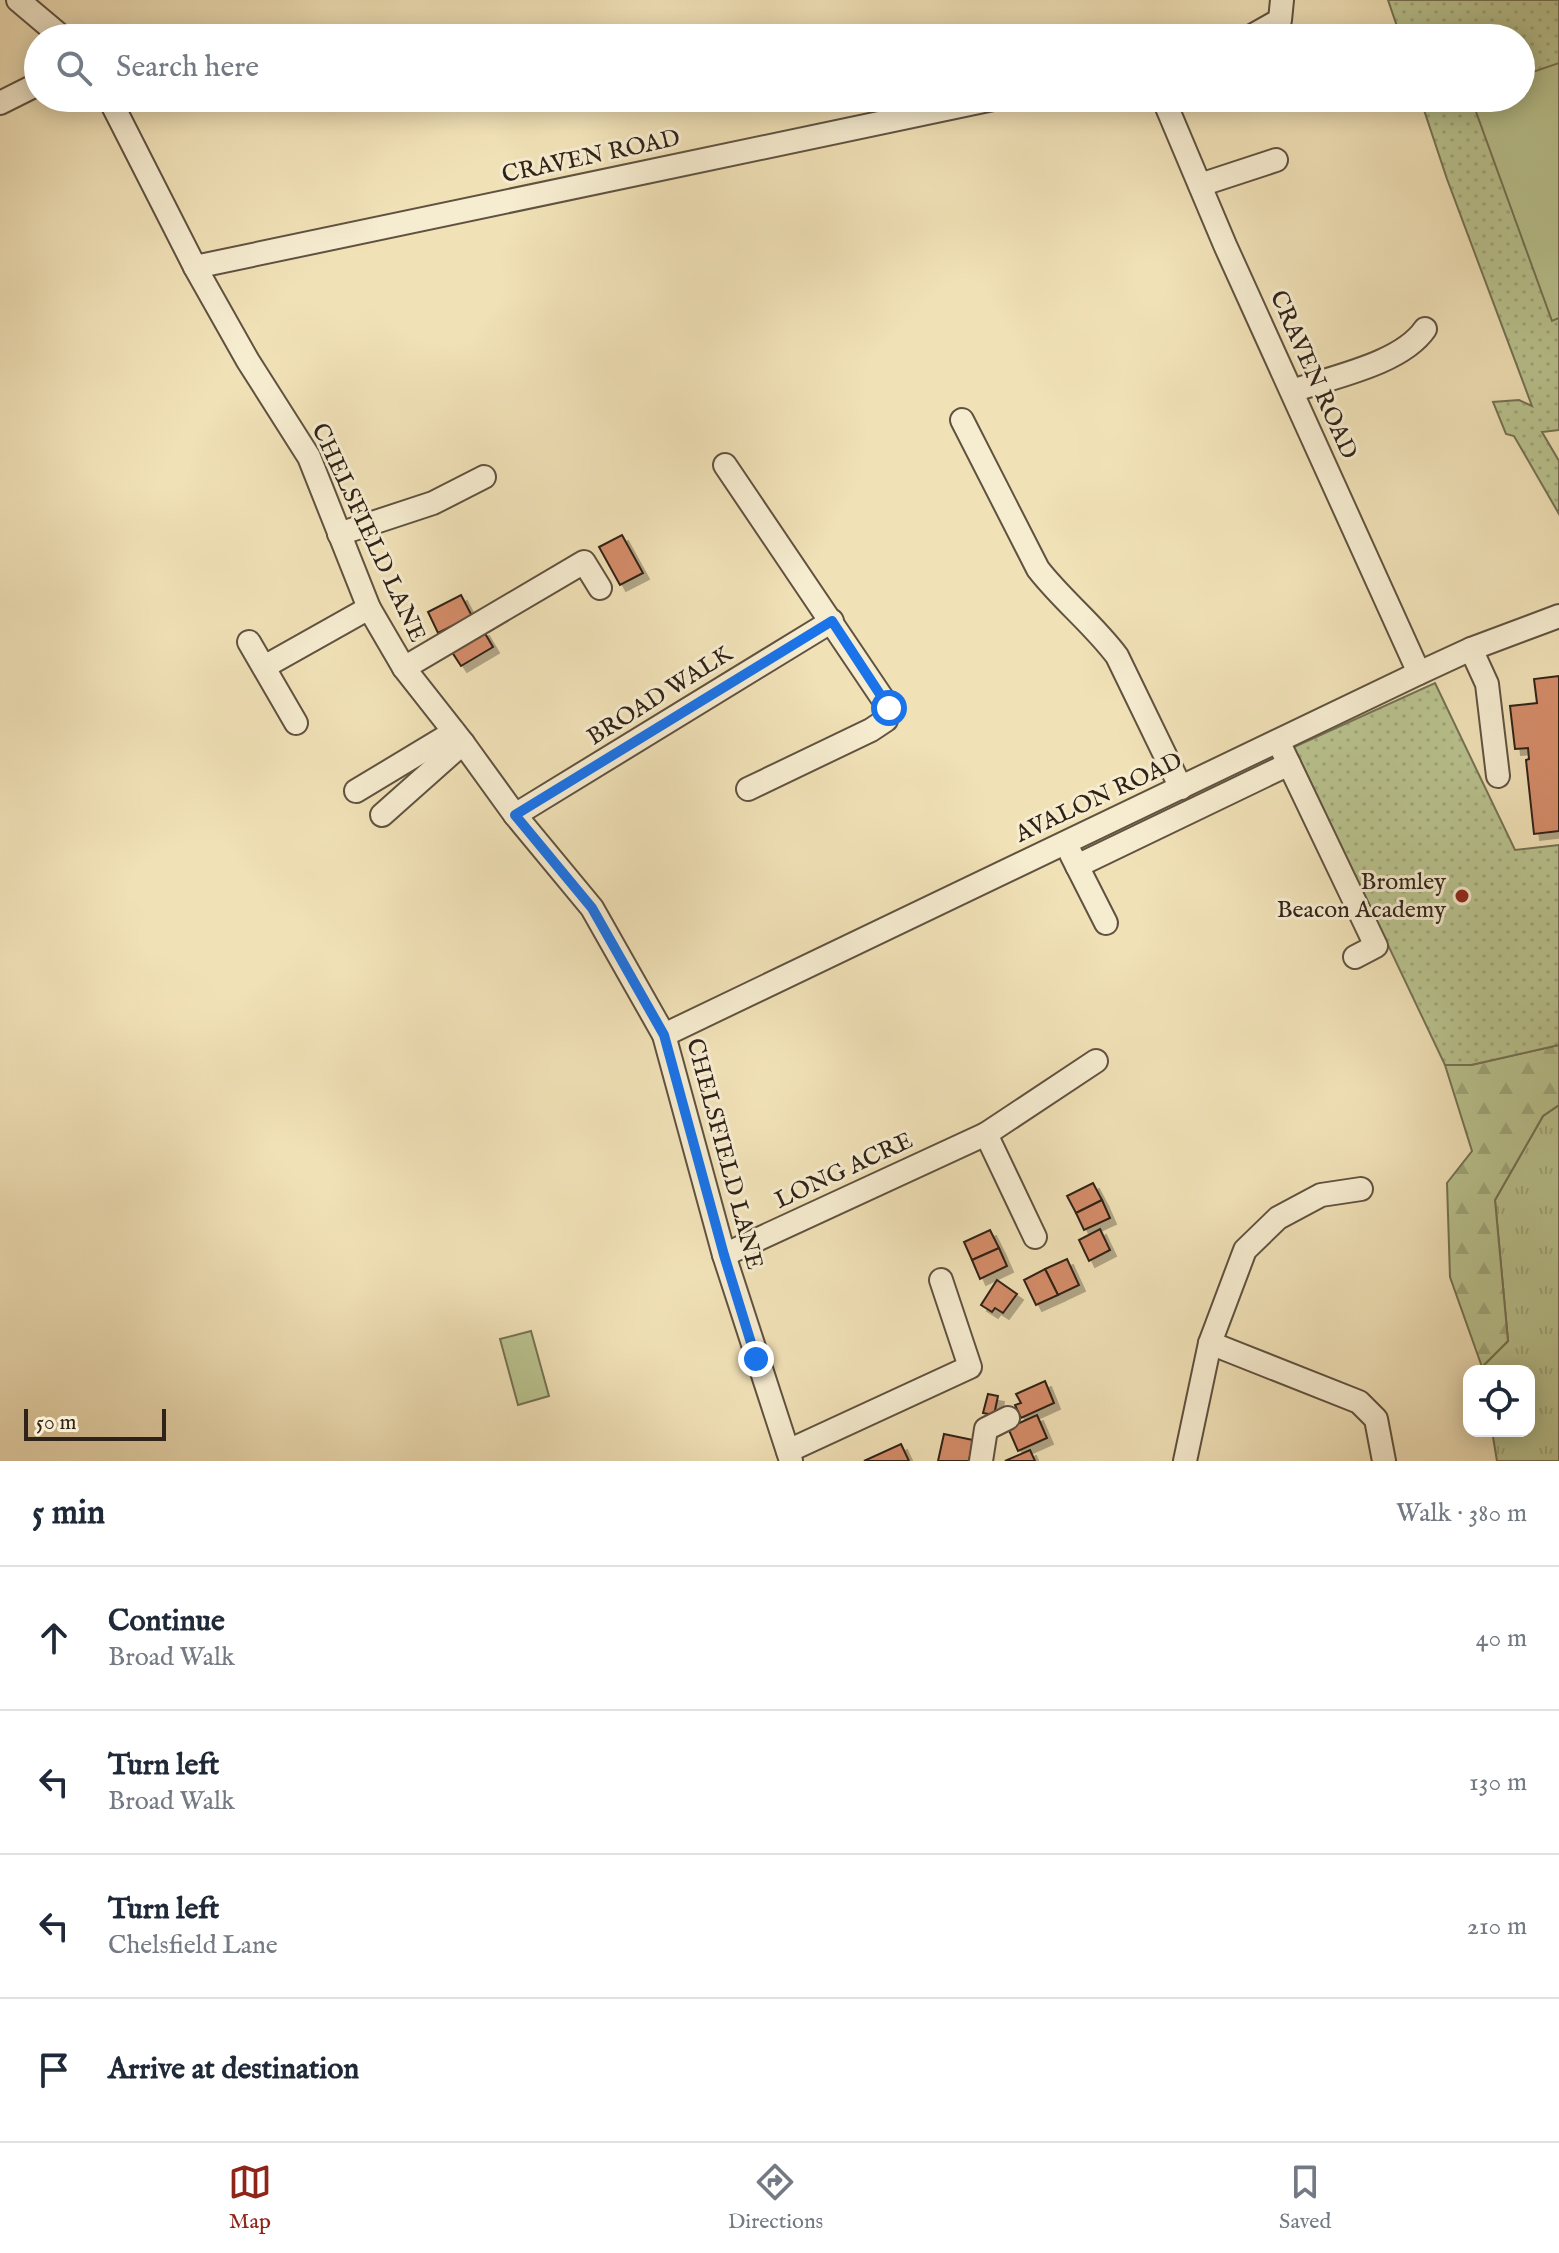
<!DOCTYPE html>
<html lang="en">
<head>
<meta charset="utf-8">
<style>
  :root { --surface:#fff; --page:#f6f6f7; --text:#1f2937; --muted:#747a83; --line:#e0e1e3; --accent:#8f2418 }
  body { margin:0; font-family:"IM FELL English",serif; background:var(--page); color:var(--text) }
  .controls { position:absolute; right:24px; bottom:24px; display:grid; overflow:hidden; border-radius:16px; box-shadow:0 4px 20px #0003 }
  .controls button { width:72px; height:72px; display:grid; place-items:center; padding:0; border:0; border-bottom:2px solid var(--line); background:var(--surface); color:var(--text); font:40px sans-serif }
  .scale { position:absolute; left:24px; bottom:20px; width:142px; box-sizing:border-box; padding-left:8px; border:4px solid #2f2218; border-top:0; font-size:22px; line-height:28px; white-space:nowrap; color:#2f2218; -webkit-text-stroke:6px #f6ecd0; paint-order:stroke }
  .stop { position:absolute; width:24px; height:24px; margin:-18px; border:6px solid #1a73e8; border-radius:50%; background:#fff }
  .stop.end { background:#1a73e8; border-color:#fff; box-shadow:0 2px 8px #0008 }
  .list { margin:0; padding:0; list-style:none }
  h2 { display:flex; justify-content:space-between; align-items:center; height:104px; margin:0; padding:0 32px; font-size:34px }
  h2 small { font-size:26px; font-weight:400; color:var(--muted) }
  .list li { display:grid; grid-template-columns:52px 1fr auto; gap:24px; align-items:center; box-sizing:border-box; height:144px; padding:0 32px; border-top:2px solid var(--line) }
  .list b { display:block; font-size:30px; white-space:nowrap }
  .list p { margin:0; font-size:26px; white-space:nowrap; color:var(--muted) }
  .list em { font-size:26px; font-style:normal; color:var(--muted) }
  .icon { flex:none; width:44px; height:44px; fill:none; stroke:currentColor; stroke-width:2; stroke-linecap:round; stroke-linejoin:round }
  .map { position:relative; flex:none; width:1559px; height:1461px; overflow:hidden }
  .search { position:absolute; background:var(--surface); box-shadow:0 4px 20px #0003; left:24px; right:24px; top:24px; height:88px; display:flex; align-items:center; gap:20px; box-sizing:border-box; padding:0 28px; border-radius:44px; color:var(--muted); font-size:30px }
  .sheet { height:680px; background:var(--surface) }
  nav { display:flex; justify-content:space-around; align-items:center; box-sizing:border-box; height:112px; border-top:2px solid var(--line); background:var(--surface); font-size:22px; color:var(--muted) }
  nav a { display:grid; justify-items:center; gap:4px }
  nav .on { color:var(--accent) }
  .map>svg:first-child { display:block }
</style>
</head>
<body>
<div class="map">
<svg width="1559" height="1461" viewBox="0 0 1559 1461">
  <defs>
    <pattern id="grass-tufts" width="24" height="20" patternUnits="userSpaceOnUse" patternTransform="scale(2)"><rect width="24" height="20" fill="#b9c38f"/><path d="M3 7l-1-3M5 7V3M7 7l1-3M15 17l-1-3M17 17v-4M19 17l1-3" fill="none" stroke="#9fa77b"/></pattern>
    <pattern id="forest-firs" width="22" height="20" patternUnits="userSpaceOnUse" patternTransform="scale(2)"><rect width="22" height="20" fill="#b9c38f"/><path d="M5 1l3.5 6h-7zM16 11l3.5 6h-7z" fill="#9fa77b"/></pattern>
    <pattern id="park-dots" width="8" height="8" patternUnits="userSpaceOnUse" patternTransform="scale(2)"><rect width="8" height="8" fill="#b9c38f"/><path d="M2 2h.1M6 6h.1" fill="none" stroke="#9fa77b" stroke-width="1.8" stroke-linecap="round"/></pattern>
    <filter id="shadow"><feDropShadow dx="6" dy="6" stdDeviation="0" flood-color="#0004"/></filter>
  </defs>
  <rect width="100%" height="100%" fill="#f1e1b7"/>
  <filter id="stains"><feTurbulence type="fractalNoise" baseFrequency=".0025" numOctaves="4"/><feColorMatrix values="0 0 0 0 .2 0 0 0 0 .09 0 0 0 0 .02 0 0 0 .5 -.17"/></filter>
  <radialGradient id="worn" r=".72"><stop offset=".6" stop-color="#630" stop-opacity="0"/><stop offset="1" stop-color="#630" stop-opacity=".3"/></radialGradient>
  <!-- grass -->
  <polygon fill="url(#grass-tufts)" stroke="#747254" stroke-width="2" points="1559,1105 1559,1461 1497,1461 1492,1431 1529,1431 1529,1371 1482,1371 1482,1367 1508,1341 1495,1200 1543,1116"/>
  <!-- forest -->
  <polygon fill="url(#forest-firs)" stroke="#747254" stroke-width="2" points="1559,1045 1559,1105 1543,1116 1495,1200 1508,1341 1482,1367 1450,1277 1447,1183 1472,1151 1445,1065 1471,1065"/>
  <!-- park -->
  <g fill="url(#park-dots)" stroke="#747254" stroke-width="2">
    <polygon points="1388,0 1559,0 1559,430 1542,432 1559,461 1559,514 1514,436 1506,434 1493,402 1519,400 1532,406 1447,179 1420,98 1521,98 1521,38 1401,38"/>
    <polygon points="1435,683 1515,850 1559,845 1559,1045 1471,1065 1445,1065 1294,747"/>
  </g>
  <!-- pitch -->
  <g fill="#b9c38f" stroke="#747254" stroke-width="2">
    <polygon points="1559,63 1559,318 1552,321 1471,98 1521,98 1521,76"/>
    <polygon points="531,1331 549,1396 518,1405 500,1339"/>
  </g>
  <!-- building -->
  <g fill="#d58d6b" stroke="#2f2218" stroke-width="2" filter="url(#shadow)">
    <polygon points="622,535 643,573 620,585 599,547"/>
    <polygon points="461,595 472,616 438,633 428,612"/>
    <polygon points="483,630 493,647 461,666 450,649"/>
    <polygon points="1559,676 1559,831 1534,834 1526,760 1529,759 1528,748 1515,749 1510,706 1537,703 1534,679"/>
    <polygon points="1093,1183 1102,1200 1076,1213 1067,1196"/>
    <polygon points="1102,1200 1110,1218 1084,1230 1076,1213"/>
    <polygon points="1100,1229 1110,1250 1089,1261 1079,1240"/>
    <polygon points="990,1230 999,1248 972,1260 964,1242"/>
    <polygon points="999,1248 1007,1266 980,1279 972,1260"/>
    <polygon points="1067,1259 1079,1285 1058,1295 1045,1269"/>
    <polygon points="1045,1269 1058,1295 1036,1305 1024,1280"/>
    <polygon points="997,1280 1017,1294 1003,1313 995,1308 992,1312 981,1305"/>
    <polygon points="1045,1381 1054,1403 1021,1418 1015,1405 1021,1403 1016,1394"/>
    <polygon points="988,1394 998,1396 994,1415 983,1413"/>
    <polygon points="1037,1415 1047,1438 1018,1451 1008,1428"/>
    <polygon points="944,1434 973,1440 969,1461 938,1461"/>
    <polygon points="901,1444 909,1461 864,1461"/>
    <polygon points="1030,1450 1035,1461 1005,1461"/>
  </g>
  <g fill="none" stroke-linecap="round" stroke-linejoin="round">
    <!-- minor casing -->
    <g stroke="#605240" stroke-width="26">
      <g id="minor">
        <polyline points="18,0 63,38"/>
        <polyline points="1248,38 1280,20 1282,0"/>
        <polyline points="109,98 195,267 248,361 309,457 369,608 404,668 463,743 515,815 592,908 664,1035 724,1255 791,1461"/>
        <polyline points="1163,98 1225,245 1419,673"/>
        <polyline points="0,103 38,84"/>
        <polyline points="1200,185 1276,160"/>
        <polyline points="195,267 998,98"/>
        <path d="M1292 391C1332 377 1401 364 1425 329"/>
        <path d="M962 420 1038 569C1062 600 1093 624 1117 656L1181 788"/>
        <polyline points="725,465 889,708 886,720 871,730 748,789"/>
        <polyline points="339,534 433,503 484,477"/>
        <polyline points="249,642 296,723"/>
        <polyline points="1471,649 1487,684 1498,776"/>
        <polyline points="264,667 369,608"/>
        <polyline points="404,668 584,562 600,588"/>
        <polyline points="1278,741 1376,946 1355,957"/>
        <polyline points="356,791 454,732"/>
        <polyline points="382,815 463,743"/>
        <polyline points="515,815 832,621"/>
        <polyline points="1071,854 1106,923"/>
        <polyline points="1077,866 1289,764"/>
        <polyline points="664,1035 1419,673 1471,649 1559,616"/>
        <polyline points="986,1134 1035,1237"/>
        <polyline points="724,1255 986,1134 1096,1061"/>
        <polyline points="1210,1343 1359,1402 1376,1419 1384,1461"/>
        <polyline points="788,1451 970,1367 941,1280"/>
        <polyline points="981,1461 986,1429 1008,1418"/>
        <polyline points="1185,1461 1210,1343 1245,1250 1278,1218 1321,1195 1361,1189"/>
      </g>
    </g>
    <!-- minor -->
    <use href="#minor" stroke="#f6ecd0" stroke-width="22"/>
  </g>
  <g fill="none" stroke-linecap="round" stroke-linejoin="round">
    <!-- route -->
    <polyline stroke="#1a73e8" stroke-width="10" points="756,1359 724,1255 664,1035 592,908 515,815 832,621 889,708"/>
  </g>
  <!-- markers -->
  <circle fill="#8f2418" stroke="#f6ecd0" stroke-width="3" cx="1462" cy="896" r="8"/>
  <g text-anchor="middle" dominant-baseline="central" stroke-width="6" stroke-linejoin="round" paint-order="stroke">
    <!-- street labels -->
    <g font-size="24" fill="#2f2218" stroke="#f6ecd0">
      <text transform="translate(591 157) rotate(-12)">CRAVEN ROAD</text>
      <text transform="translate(1313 375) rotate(66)">CRAVEN ROAD</text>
      <text transform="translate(368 533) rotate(65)">CHELSFIELD LANE</text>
      <text transform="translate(660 696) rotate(-32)">BROAD WALK</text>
      <text transform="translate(1099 798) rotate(-25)">AVALON ROAD</text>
      <text transform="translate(724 1154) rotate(75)">CHELSFIELD LANE</text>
      <text transform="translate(844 1171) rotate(-25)">LONG ACRE</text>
    </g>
    <!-- poi labels -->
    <g font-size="24" fill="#2f2218" stroke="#f6ecd0" text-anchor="end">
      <text x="1446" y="882">Bromley<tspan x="1446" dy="28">Beacon Academy</tspan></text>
    </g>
  </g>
  <rect width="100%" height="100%" filter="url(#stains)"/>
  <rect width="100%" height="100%" fill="url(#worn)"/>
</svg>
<div class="controls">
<button><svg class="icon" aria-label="locate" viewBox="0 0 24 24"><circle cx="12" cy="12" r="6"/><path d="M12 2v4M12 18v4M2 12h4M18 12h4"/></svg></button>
</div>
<div class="scale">50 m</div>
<div class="stop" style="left:889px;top:708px"></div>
<div class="stop end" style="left:756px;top:1359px"></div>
<div class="search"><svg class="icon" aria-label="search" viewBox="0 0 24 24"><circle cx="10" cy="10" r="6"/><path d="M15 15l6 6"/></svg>Search here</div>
</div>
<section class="sheet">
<h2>5 min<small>Walk · 380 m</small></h2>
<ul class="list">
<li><svg class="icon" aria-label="ahead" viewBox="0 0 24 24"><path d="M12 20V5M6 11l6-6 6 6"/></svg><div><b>Continue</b><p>Broad Walk</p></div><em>40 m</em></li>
<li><svg class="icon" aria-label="left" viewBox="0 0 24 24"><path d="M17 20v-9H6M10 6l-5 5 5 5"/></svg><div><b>Turn left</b><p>Broad Walk</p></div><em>130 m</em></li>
<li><svg class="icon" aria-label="left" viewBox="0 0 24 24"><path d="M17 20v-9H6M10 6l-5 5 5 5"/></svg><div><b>Turn left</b><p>Chelsfield Lane</p></div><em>210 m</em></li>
<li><svg class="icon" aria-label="arrive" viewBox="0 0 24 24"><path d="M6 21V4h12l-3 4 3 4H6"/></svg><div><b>Arrive at destination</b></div></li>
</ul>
</section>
<nav>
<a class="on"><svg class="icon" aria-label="map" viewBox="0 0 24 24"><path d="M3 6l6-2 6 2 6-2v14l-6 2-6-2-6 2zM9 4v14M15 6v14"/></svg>Map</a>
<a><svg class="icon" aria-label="directions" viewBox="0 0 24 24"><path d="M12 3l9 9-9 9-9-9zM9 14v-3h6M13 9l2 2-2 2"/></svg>Directions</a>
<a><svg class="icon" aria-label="saved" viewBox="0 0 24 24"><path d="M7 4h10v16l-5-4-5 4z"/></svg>Saved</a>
</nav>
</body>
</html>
